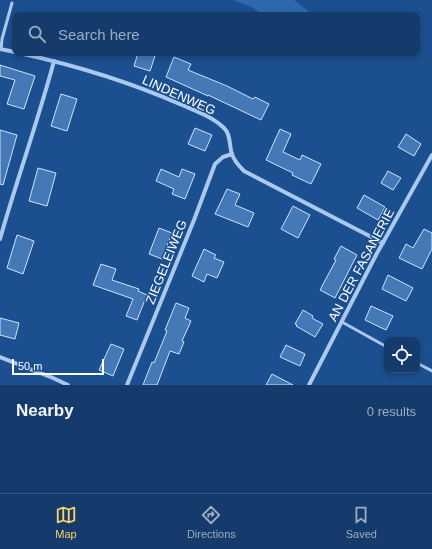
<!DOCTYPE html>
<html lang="en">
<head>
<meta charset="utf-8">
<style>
  :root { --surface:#143b6b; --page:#214673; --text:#f1f3f6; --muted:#9dadc1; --line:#33557e; --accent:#ffd166 }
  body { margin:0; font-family:Helvetica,sans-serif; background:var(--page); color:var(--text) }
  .controls { position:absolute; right:12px; bottom:12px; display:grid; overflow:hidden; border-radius:8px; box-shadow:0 2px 6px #0003 }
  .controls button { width:36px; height:36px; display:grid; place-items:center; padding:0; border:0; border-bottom:1px solid var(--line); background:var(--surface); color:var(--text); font:20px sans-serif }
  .scale { position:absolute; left:12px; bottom:10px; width:92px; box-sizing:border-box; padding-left:4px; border:2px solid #fff; border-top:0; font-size:11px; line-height:14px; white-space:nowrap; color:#fff; -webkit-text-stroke:3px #1b4f8f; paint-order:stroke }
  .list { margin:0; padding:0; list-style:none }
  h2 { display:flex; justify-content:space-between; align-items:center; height:52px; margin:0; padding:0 16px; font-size:17px }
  h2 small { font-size:13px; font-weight:400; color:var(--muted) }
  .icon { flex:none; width:22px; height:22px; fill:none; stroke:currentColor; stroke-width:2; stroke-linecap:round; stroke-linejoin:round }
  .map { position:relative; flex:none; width:432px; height:385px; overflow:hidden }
  .search { position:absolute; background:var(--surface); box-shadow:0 2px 6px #0003; left:12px; right:12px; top:12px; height:44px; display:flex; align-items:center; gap:10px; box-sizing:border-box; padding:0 14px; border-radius:8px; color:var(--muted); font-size:15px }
  .sheet { height:108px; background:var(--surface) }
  nav { display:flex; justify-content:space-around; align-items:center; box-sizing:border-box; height:56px; border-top:1px solid var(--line); background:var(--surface); font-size:11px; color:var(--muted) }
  nav a { display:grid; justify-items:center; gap:2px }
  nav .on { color:var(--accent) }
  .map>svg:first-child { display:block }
</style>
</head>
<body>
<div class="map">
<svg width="432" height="385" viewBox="0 0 432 385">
  <rect width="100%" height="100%" fill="#1b4f8f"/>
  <!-- green -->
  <polygon fill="#2e69ad" points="233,0 294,0 313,15 265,15 251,7"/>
  <!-- building -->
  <g fill="#4478b7" stroke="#cfe3fa">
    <polygon points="138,53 144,53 155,56 150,71 134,66"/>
    <polygon points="174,57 191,64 188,70 227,86 253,99 255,97 269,104 261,120 208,95 208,96 166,77"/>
    <polygon points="0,65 35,76 24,109 7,104 15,80 0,76"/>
    <polygon points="61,94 77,99 67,131 51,126"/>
    <polygon points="195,128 212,135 205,151 188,144"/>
    <polygon points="280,129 291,134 283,152 300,160 302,155 321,164 311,184 292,175 293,173 266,160"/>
    <polygon points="0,130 17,135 3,185 0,184"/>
    <polygon points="406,134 421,144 414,156 398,147"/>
    <polygon points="38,168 56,173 47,206 29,201"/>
    <polygon points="161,169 179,177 182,169 195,174 185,199 172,194 174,189 156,181"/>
    <polygon points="388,171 401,178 393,190 381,183"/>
    <polygon points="227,189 240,194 235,205 254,213 248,227 215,214"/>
    <polygon points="364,195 385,207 378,220 357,208"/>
    <polygon points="293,206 310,215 298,238 281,229"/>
    <polygon points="159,228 172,233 162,259 149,254"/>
    <polygon points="424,229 432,233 432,249 422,269 399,258 406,244 413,248"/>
    <polygon points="17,235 34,241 23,274 7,268"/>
    <polygon points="341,246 357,255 335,298 320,290 336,260 334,259"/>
    <polygon points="204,249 216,255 214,258 224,262 217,278 207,274 204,282 192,276"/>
    <polygon points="101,264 116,269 112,280 139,289 138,291 147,295 137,320 126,316 133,299 93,285"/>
    <polygon points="388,275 413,288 406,301 382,289"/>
    <polygon points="176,303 189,308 185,318 191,321 182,341 184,342 179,354 170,351 157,385 143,385 152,362 154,363 167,331 165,330"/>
    <polygon points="371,306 393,316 386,330 365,320"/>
    <polygon points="303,310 313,316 312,318 323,324 315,337 296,326 297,325 295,324"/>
    <polygon points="0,318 19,323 15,339 0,335"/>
    <polygon points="111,344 124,349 113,376 99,370"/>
    <polygon points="286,345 305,354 300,366 280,357"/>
    <polygon points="272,374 293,385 266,385"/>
  </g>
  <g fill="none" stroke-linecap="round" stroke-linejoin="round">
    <!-- lane -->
    <g stroke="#a9c9ee" stroke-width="3">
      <polyline points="1,49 2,39 12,3"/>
      <polyline points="342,322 387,347"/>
      <polyline points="417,363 432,371"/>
    </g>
    <!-- street -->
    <g stroke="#a9c9ee" stroke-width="4">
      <polyline points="0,49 15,52"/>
      <path d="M19 53C74 65 130 82 182 105 196 111 213 117 224 128 231 134 229 146 232 154 234 161 239 166 244 171L383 243"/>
      <path d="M0 239C17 179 38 121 54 61"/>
      <polyline points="0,357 53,378 68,385"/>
      <polyline points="127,385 194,220 215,164 223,157 232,154"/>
      <polyline points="309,385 376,255 432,155"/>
    </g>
  </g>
  <g text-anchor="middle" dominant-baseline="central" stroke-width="3" stroke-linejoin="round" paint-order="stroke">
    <!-- street labels -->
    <g font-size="13" fill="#fff" stroke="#1b4f8f">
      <text transform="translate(179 95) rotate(24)">LINDENWEG</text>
      <text transform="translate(166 262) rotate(-68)">ZIEGELEIWEG</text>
      <text transform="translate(361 265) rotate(-62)">AN DER FASANERIE</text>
    </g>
  </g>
</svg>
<div class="controls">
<button><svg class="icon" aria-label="locate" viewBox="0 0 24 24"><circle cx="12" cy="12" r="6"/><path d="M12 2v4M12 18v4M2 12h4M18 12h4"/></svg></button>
</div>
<div class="scale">50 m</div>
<div class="search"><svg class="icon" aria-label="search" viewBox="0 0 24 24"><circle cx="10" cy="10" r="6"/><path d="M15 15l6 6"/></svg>Search here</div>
</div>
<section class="sheet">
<h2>Nearby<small>0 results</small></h2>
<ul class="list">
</ul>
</section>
<nav>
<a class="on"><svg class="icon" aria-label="map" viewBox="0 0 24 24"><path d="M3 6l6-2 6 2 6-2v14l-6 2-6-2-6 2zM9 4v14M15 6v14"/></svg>Map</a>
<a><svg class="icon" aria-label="directions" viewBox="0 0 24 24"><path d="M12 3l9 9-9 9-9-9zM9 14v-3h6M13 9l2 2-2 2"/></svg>Directions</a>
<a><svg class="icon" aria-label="saved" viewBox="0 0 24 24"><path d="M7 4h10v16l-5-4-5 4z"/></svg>Saved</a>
</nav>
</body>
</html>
